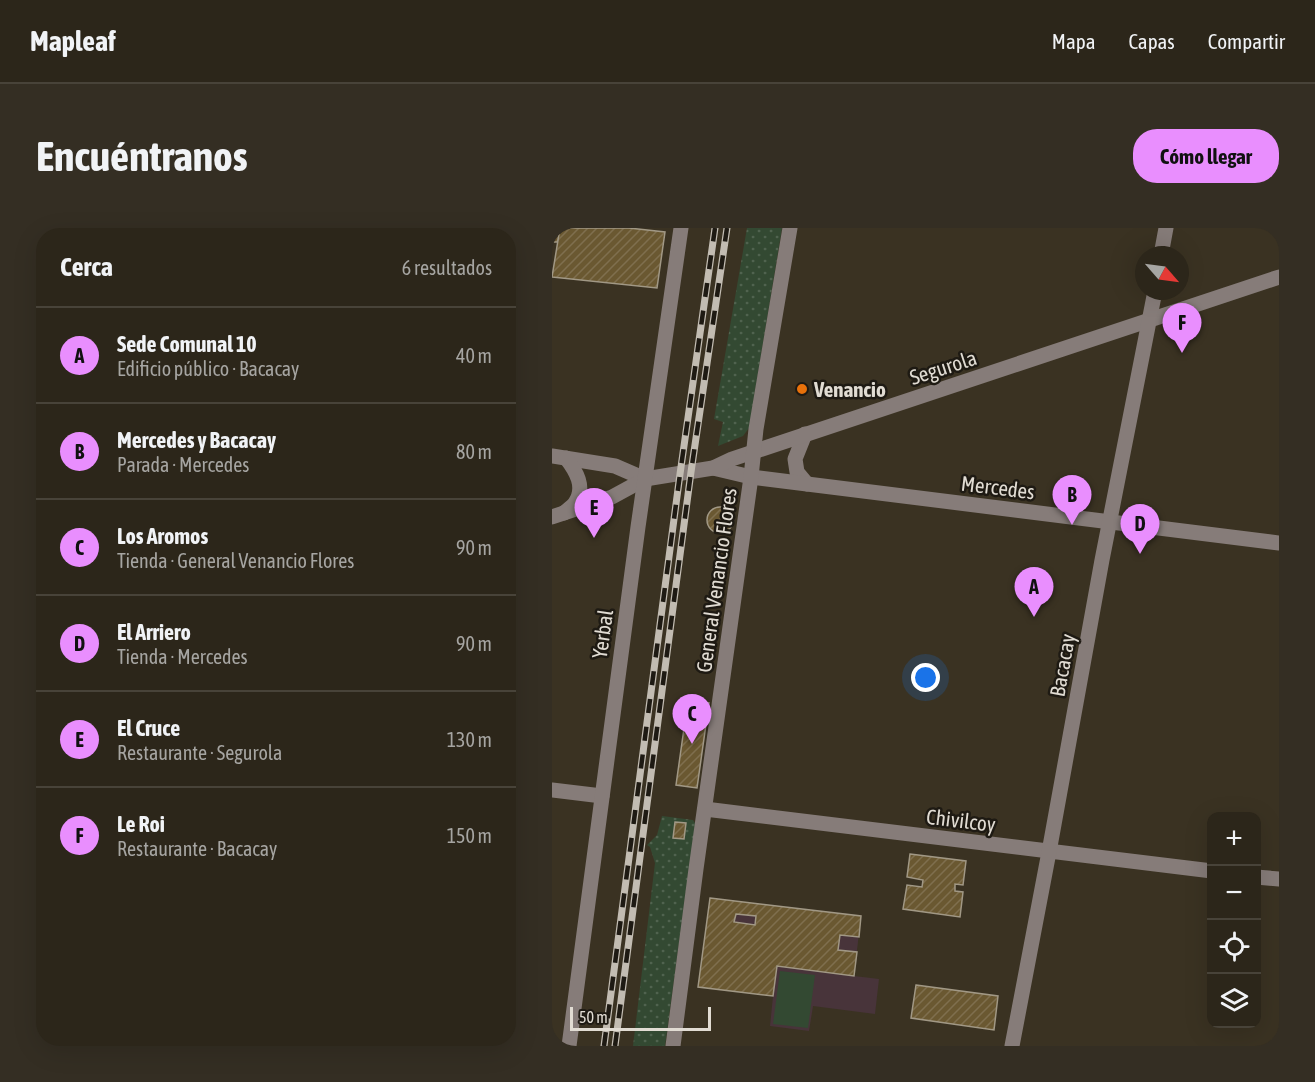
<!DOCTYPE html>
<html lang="es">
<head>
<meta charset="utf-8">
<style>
  :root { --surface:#2c261a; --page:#342e23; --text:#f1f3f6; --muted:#a6a5a2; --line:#484339; --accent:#e98efe }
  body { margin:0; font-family:"Asap Condensed",sans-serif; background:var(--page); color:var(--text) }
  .controls { position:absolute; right:18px; bottom:18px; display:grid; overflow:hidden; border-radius:12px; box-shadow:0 6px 24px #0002 }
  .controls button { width:54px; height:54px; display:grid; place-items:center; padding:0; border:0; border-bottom:2px solid var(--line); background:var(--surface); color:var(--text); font:30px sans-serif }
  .compass { position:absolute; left:583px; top:18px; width:54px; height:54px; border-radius:50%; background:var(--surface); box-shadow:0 6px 24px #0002; rotate:118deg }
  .scale { position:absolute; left:18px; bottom:15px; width:141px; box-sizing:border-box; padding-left:6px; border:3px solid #e1dcd3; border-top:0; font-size:16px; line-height:21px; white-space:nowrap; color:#e1dcd3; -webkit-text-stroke:4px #1e1a13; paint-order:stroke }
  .you { position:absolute; left:374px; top:450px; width:21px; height:21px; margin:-15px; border:4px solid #fff; border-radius:50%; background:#1a73e8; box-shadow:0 0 0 9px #1a73e833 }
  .badge { display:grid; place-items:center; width:39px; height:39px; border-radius:50%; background:var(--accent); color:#111; font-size:20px; font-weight:700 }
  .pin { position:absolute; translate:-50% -50px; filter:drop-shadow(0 2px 3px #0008) }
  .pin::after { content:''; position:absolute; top:32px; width:21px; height:18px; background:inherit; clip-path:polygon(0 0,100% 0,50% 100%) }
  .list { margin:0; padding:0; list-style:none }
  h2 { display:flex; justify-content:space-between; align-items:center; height:78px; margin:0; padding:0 24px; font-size:26px }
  h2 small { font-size:20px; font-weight:400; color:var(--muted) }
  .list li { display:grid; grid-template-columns:39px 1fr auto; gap:18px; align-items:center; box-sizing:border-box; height:96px; padding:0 24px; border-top:2px solid var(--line) }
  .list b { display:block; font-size:22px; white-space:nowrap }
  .list p { margin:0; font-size:20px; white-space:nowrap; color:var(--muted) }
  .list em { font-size:20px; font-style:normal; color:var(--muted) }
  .icon { flex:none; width:33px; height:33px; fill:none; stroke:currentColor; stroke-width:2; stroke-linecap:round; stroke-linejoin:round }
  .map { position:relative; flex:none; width:727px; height:818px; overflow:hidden; border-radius:24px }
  header { display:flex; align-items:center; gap:36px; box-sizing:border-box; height:84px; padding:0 30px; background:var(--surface); border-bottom:2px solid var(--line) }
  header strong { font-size:28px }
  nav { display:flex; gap:33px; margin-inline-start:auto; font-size:21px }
  .intro { display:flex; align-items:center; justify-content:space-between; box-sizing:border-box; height:144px; padding:0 36px }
  h1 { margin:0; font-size:42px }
  .button { padding:15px 27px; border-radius:24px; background:var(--accent); color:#111; font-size:21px; font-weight:700 }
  main { display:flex; gap:36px; padding:0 36px }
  aside { flex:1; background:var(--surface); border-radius:24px; box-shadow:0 6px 24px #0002 }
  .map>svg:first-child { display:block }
</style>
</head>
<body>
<header>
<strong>Mapleaf</strong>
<nav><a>Mapa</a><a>Capas</a><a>Compartir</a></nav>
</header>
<div class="intro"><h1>Encuéntranos</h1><a class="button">Cómo llegar</a></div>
<main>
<aside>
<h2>Cerca<small>6 resultados</small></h2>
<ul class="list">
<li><span class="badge">A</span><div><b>Sede Comunal 10</b><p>Edificio público · Bacacay</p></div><em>40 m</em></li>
<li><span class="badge">B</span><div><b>Mercedes y Bacacay</b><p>Parada · Mercedes</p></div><em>80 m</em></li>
<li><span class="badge">C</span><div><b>Los Aromos</b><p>Tienda · General Venancio Flores</p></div><em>90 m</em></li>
<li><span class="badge">D</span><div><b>El Arriero</b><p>Tienda · Mercedes</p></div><em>90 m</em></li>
<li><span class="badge">E</span><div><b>El Cruce</b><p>Restaurante · Segurola</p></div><em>130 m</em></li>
<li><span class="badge">F</span><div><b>Le Roi</b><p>Restaurante · Bacacay</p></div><em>150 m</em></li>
</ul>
</aside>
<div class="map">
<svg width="727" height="818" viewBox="0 0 727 818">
  <defs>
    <pattern id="grass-dots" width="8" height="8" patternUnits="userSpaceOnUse" patternTransform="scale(1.5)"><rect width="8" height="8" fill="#334932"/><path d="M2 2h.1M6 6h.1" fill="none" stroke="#50634f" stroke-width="1.8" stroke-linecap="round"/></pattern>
    <pattern id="building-hatch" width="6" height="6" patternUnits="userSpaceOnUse" patternTransform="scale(1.5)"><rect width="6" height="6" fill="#6a5831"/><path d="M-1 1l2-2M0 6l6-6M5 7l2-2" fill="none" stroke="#7f6f4e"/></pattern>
  </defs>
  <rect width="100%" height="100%" fill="#3a3222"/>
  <!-- education -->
  <polygon fill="#48343a" points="158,670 309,688 302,748 327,751 323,786 261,778 257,803 218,798 221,768 146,759"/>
  <!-- grass -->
  <g fill="url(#grass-dots)">
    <polygon points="195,0 230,0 197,200 191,208 166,218 171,194 162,191"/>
    <polygon points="110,588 141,592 143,595 143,598 113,818 81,818 103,635 98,619 95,617 105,607"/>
  </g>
  <!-- garden -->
  <polygon fill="#334932" points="228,743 263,747 256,800 221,796"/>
  <!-- building -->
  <g fill="url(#building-hatch)" stroke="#a19885" stroke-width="1.5" fill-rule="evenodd">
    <polygon points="0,0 8,0 6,14 0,14"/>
    <polygon points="8,0 77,0 113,4 105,60 0,49"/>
    <circle cx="168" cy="292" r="13"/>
    <polygon points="136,472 157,475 145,560 124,557"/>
    <polygon points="123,594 134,595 132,611 121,610"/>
    <polygon points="358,626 414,633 411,657 403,656 403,663 411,664 408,689 351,681 355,657 370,659 371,652 355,649"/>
    <path d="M158 670 309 688 307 709 288 707 286 722 305 724 302 748 225 738 221 768 146 759ZM184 686 204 688 203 697 182 694Z"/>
    <polygon points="364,757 446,768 442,802 359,790"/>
  </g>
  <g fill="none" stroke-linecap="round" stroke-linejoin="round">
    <!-- minor -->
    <g stroke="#867c79" stroke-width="15">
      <polyline points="609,27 614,0"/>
      <polyline points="253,206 243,231 245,244 255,256"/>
      <polyline points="0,228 63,238 93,251"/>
      <polyline points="161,240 199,249 727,315"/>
      <path d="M12 285C15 282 20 279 23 275 34 259 24 243 14 230"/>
      <polyline points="0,289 60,269 93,251 161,240 180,231 727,49"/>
      <polyline points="0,562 50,568"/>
      <polyline points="153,581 660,643"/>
      <polyline points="704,649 727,651"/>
      <polyline points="17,818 86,299 129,0"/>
      <polyline points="121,818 144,641 199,249 204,201 238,0"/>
      <polyline points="460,818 497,624 550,332 603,63"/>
    </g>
    <!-- rail casing -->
    <g stroke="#c2bcb2" stroke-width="7">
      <g id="rail">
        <polyline points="52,818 128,246 163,0"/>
        <polyline points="63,818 139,244 175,0"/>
      </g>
    </g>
    <!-- rail -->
    <use href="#rail" stroke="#1e1a13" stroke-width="4.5" stroke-dasharray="14" stroke-linecap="butt"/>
  </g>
  <!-- markers -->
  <circle fill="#e8710a" stroke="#1e1a13" stroke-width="2" cx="250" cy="161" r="6"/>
  <g text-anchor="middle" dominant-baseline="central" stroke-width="5" stroke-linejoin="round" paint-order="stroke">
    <!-- street labels -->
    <g font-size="21" fill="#e1dcd3" stroke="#1e1a13">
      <text transform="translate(391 139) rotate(-18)">Segurola</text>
      <text transform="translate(446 259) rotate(7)">Mercedes</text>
      <text transform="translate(164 352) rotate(-82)">General Venancio Flores</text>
      <text transform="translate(50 406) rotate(-82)">Yerbal</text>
      <text transform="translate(510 437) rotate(-80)">Bacacay</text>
      <text transform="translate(409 592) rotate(7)">Chivilcoy</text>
    </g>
    <!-- poi labels -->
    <g font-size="21" font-weight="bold" fill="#e1dcd3" stroke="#1e1a13" text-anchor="start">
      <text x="262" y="161">Venancio</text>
    </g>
  </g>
</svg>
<div class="controls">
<button>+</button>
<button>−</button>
<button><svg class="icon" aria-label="locate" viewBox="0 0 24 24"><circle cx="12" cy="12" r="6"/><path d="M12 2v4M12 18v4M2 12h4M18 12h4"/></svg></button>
<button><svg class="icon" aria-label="layers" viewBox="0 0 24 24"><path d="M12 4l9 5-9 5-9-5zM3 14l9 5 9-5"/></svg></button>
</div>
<svg class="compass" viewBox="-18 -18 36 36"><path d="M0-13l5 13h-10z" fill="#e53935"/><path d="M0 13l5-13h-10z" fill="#a6a5a2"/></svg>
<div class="scale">50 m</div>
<div class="you"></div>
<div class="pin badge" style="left:482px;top:389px">A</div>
<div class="pin badge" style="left:520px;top:297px">B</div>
<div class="pin badge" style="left:140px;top:516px">C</div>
<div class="pin badge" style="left:588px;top:326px">D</div>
<div class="pin badge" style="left:42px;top:310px">E</div>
<div class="pin badge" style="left:630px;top:125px">F</div>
</div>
</main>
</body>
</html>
